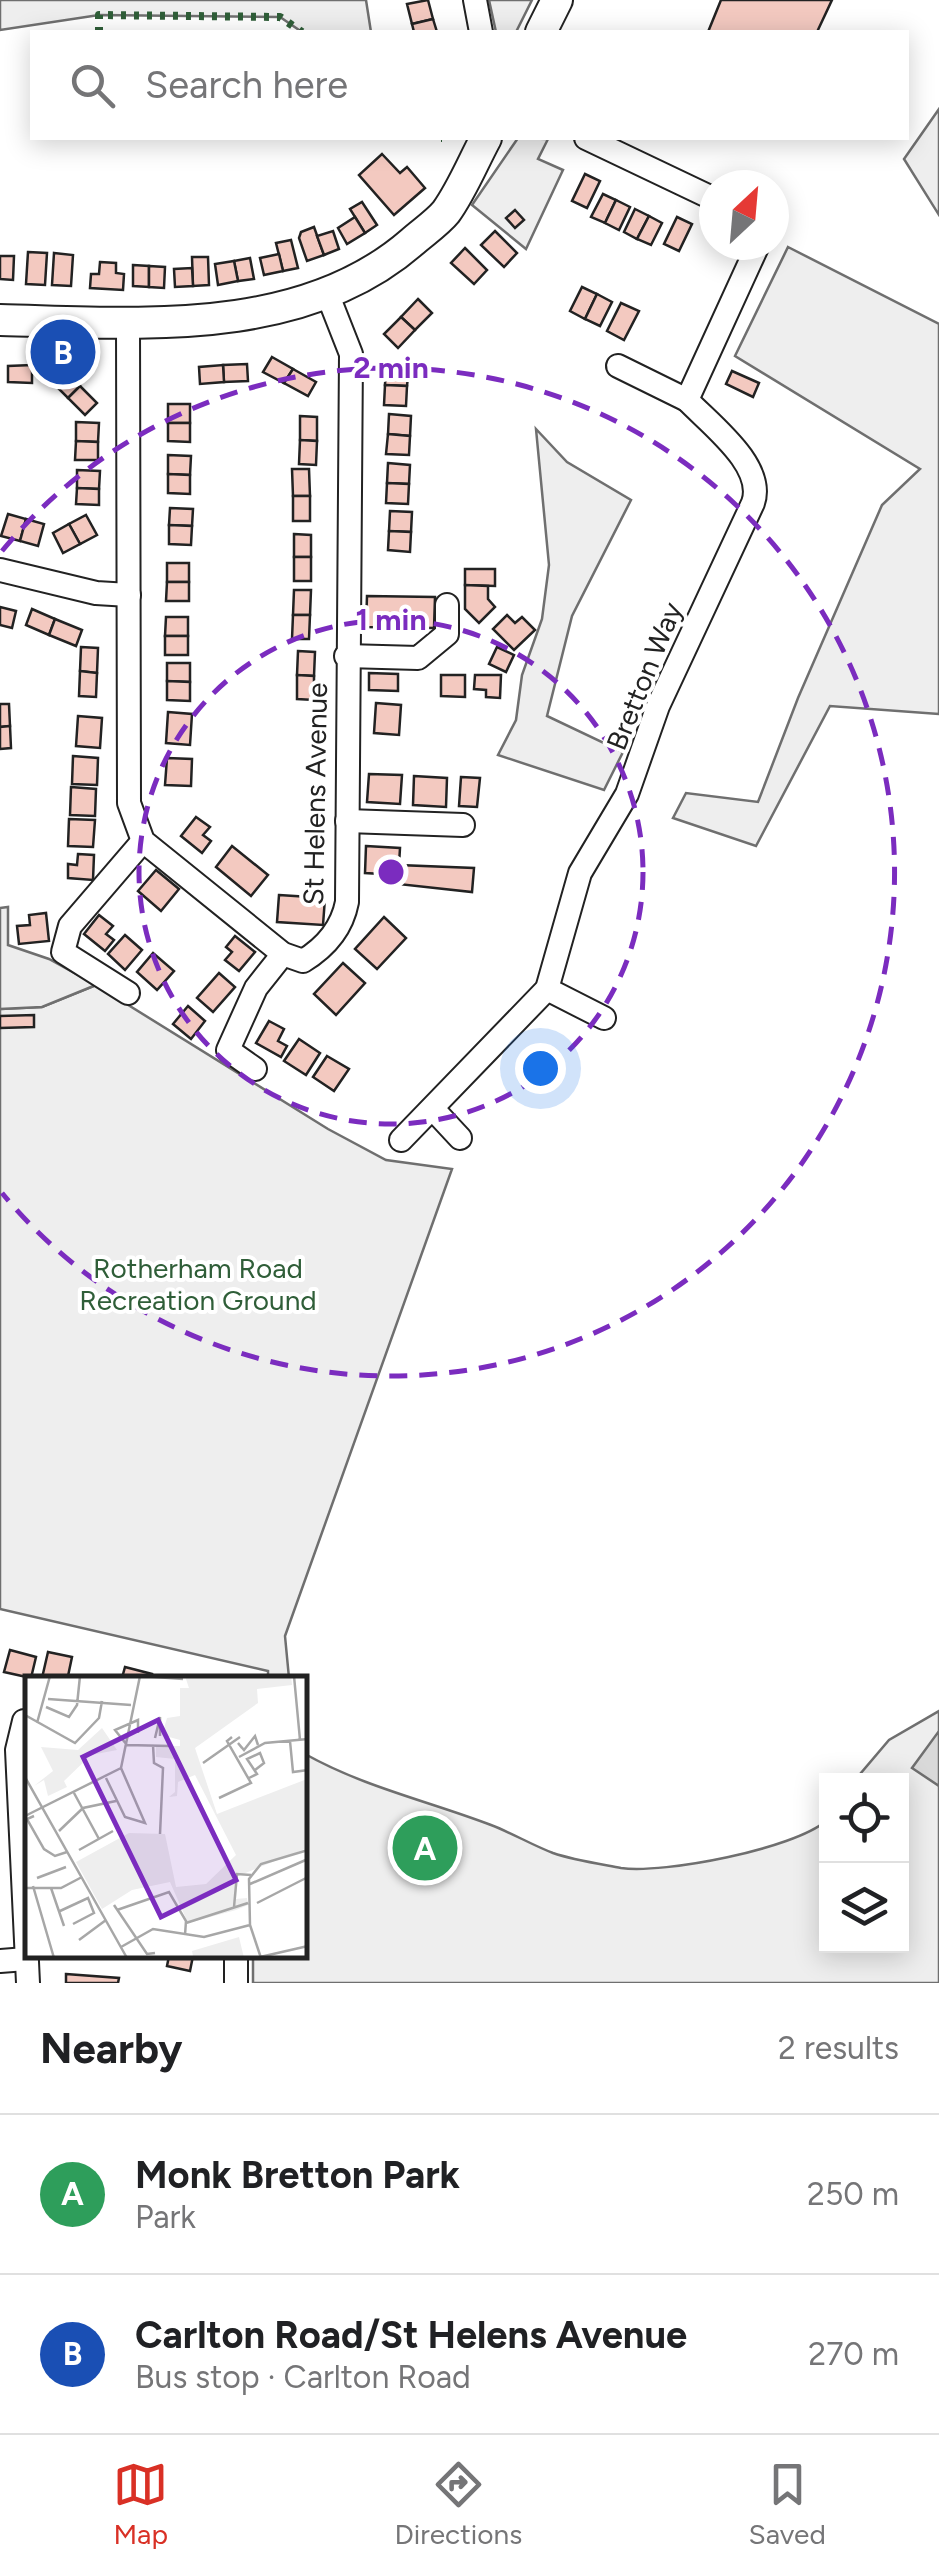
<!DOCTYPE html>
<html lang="en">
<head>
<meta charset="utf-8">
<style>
  :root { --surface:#fff; --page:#f6f6f6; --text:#202124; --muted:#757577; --line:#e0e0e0; --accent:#d93025 }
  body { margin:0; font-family:Figtree,sans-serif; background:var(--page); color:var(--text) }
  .controls { position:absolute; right:30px; bottom:30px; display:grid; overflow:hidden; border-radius:0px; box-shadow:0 5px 25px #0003 }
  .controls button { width:90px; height:90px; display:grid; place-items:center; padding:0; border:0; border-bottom:2px solid var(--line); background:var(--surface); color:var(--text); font:50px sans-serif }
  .compass { position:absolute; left:699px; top:170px; width:90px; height:90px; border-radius:50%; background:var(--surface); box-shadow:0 5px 25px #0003; rotate:26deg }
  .you { position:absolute; left:540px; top:1068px; width:35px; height:35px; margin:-25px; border:8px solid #fff; border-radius:50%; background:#1a73e8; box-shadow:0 0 0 15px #1a73e833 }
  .badge { display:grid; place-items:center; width:65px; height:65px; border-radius:50%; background:var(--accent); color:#fff; font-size:32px; font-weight:700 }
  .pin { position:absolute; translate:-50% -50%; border:5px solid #fff; box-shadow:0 2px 10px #0006 }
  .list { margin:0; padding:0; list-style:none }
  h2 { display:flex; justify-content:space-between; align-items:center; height:130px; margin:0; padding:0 40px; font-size:42px }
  h2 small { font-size:32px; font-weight:400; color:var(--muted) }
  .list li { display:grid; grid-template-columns:65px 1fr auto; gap:30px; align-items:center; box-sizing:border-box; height:160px; padding:0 40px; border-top:2px solid var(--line) }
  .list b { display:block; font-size:38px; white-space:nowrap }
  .list p { margin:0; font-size:32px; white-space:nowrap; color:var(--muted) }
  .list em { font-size:32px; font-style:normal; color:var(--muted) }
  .icon { flex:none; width:55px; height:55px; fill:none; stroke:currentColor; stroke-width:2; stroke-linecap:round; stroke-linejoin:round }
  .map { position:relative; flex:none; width:939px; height:1983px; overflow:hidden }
  .search { position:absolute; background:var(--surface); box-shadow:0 5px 25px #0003; left:30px; right:30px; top:30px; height:110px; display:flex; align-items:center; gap:25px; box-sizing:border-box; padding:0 35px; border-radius:0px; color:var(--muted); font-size:38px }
  .sheet { height:450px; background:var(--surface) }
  nav { display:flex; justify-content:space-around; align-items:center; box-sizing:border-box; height:140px; border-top:2px solid var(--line); background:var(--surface); font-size:28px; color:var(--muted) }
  nav a { display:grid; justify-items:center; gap:5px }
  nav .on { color:var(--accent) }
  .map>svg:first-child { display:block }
</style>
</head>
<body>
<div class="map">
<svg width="939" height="1983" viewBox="0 0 939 1983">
  <rect width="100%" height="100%" fill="#fff"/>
  <!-- green -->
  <g fill="#eee" stroke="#6f6f6f" stroke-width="2.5">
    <polygon points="0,0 366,0 371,32 302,32 280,17 99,15 0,30"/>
    <polygon points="489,0 532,0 516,32 496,32"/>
    <polygon points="939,109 939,215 904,159"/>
    <polygon points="518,138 548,139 538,159 563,170 526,249 472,205"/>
    <polygon points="788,247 939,324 939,714 830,706 756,846 673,818 686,793 758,802 798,698 882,505 920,469 735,356"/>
    <polygon points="536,429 567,462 631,500 572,616 547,716 623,752 604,790 498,755 516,720 522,675 542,619 549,565"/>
    <polygon points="96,985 328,1129 386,1160 452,1169 285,1636 289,1678 268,1678 268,1671 0,1609 0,1009 42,1007"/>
    <path d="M939 1711V1983H253V1956H305V1754C364 1787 428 1801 491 1825 512 1833 532 1845 553 1853 573 1860 600 1864 621 1868 664 1874 793 1849 826 1821V1946H902V1780H855L889 1740Z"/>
  </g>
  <!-- parking -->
  <polygon fill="#ededed" stroke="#6f6f6f" stroke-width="2.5" points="8,907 8,945 49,959 96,985 42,1007 0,1009 0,908"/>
  <!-- water -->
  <polygon fill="#d9d9d9" stroke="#6f6f6f" stroke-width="2.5" points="939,1731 939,1786 912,1768"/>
  <!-- building -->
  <g fill="#f3c9c0" stroke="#222" stroke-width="2.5">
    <polygon points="428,0 433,19 412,24 407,4"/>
    <polygon points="721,0 832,0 817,32 708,32"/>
    <polygon points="433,19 437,32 414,32 412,24"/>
    <polygon points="382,154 400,173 407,167 425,188 394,215 359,175"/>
    <polygon points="585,174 600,181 587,208 572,201"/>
    <polygon points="603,194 616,200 605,223 591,217"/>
    <polygon points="616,200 630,207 619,230 605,223"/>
    <polygon points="362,202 377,225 365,233 350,209"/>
    <polygon points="635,209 649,216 637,239 624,232"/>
    <polygon points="515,210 524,220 515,228 506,218"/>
    <polygon points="649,216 662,223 651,245 637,239"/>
    <polygon points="355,217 365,233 347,244 338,228"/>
    <polygon points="677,217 692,224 679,251 664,244"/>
    <polygon points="314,227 324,255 307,261 299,238 301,232"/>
    <polygon points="333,231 339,249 324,255 317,236"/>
    <polygon points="495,231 517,253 504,267 481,245"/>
    <polygon points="291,240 298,268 283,271 276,243"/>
    <polygon points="465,248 487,270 474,284 451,263"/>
    <polygon points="28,252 47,253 45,285 26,284"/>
    <polygon points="54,253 73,255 71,286 52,285"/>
    <polygon points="279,254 283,271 264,275 260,258"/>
    <polygon points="0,256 14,256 13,280 0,279"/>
    <polygon points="192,257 208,257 209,285 193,286"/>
    <polygon points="250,258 254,279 238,281 234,261"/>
    <polygon points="234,261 238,281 218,285 215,264"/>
    <polygon points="100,262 116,263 116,273 124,274 123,290 90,288 91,274 99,274"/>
    <polygon points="133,265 149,266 149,287 133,286"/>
    <polygon points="149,266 165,267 164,288 149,287"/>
    <polygon points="192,268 193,286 175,287 174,269"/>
    <polygon points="582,287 597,294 585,319 570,311"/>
    <polygon points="597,294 612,302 600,326 585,319"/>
    <polygon points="418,299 432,313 415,330 401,317"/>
    <polygon points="621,303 639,311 624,340 607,331"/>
    <polygon points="401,317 415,330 398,348 384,334"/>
    <polygon points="272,357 293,369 284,383 263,372"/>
    <polygon points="247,364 248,381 224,382 223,365"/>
    <polygon points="32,365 32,383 8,382 8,366"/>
    <polygon points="223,365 224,382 200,384 199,367"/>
    <polygon points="386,366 409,367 407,386 385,385"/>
    <polygon points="63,369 80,386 68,398 51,381"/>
    <polygon points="293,369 316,382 308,396 284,383"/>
    <polygon points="732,371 759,383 753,397 726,384"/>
    <polygon points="385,385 407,386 406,406 384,405"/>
    <polygon points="80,386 97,403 85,415 68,398"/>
    <rect x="168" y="404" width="22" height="19"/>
    <polygon points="389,414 411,416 410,436 388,434"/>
    <polygon points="300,416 317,417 317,441 300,440"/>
    <polygon points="76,422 99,423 98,442 76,441"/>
    <polygon points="168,423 190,423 190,442 168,441"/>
    <polygon points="388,434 410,436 409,455 386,454"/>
    <polygon points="300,440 317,441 316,465 299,464"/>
    <polygon points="76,441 98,442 98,460 75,460"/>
    <polygon points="168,455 191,456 190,475 168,474"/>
    <polygon points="388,463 410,465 409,484 387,483"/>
    <polygon points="292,469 309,469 310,496 293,496"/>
    <polygon points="77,470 100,471 99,489 77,488"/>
    <polygon points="168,474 190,475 190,494 168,493"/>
    <polygon points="387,483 409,484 408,504 386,503"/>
    <polygon points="77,488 99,489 99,505 76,504"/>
    <rect x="293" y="496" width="17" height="25"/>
    <polygon points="170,508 193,509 192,526 169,525"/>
    <polygon points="390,511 412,512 411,532 389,531"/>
    <polygon points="8,514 26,519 20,541 1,536"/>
    <polygon points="86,515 97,535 80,544 69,524"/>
    <polygon points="26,519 44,524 38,546 20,541"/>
    <polygon points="69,524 80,544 63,553 53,533"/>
    <polygon points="169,525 192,526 191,545 169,544"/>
    <polygon points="389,531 411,532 410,552 388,550"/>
    <polygon points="294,534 311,535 311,557 294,557"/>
    <rect x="294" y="557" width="17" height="24"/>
    <rect x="167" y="563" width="22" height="19"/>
    <polygon points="465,569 495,569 495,586 465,585"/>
    <polygon points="167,582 189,582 189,601 166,601"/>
    <polygon points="465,585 488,586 488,599 495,607 479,623 465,609"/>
    <polygon points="294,590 311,590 310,615 293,615"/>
    <polygon points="367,596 435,597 434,628 366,627"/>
    <polygon points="0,607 16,611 12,628 0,625"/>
    <polygon points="32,609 55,619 49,635 26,625"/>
    <polygon points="293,615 310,615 309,639 292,639"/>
    <polygon points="507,615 515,623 522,617 535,630 514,650 493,629"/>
    <polygon points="166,617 188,617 188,636 165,636"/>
    <polygon points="55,619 82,630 76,646 49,635"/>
    <rect x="165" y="636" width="23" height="19"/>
    <polygon points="81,647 98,648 97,673 80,671"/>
    <polygon points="497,647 514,655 506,672 489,664"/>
    <polygon points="298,651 315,652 314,676 297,675"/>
    <polygon points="167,663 190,663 190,682 167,681"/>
    <polygon points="80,671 97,673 96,697 79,696"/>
    <polygon points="369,673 398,674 398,691 369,690"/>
    <polygon points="297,675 314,676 314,700 297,699"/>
    <polygon points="441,675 465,675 465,697 441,696"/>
    <polygon points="475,675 501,675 500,698 486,697 486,690 474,689"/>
    <polygon points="167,681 190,682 190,701 167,700"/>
    <polygon points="376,703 401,705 399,735 374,733"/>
    <polygon points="0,704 9,704 10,726 0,727"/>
    <polygon points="168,712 192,714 190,745 166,743"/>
    <polygon points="78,716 102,718 100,748 76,746"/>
    <polygon points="10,726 11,748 0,749 0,727"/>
    <polygon points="73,756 98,758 97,785 72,784"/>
    <polygon points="167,758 192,759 191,786 165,785"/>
    <polygon points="369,774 402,775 400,804 367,802"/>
    <polygon points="414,776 447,778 446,807 413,805"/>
    <polygon points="461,777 480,778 477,807 459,806"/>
    <polygon points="71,787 96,789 95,816 70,815"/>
    <polygon points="196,817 210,827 203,835 211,841 202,853 181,836"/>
    <polygon points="69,819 95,820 93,847 68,846"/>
    <polygon points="232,846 268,875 251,896 216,867"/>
    <polygon points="366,846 400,848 399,865 474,868 472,892 398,884 399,875 365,873"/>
    <polygon points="78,854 94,855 93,880 68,878 68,864 77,865"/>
    <polygon points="156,870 179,889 161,911 138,891"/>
    <polygon points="279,895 325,898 323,925 277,922"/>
    <polygon points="46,913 49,941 19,944 17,926 30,925 29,915"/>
    <polygon points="99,915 113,926 106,934 114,940 105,951 84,934"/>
    <polygon points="384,917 406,938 377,969 355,949"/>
    <polygon points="125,935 142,950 125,970 108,954"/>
    <polygon points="235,936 255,952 239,971 225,960 232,952 226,947"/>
    <polygon points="153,953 174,971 157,990 137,972"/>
    <polygon points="343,963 365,983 336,1015 314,994"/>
    <polygon points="219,973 235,987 213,1012 197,998"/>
    <polygon points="188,1006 205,1021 191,1039 173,1024"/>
    <polygon points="34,1015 34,1027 0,1028 0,1016"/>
    <polygon points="269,1021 284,1029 278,1041 287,1046 281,1057 256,1043"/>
    <polygon points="299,1039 320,1053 306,1075 284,1061"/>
    <polygon points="327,1056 349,1069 334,1091 313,1077"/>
    <polygon points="10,1650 36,1657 31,1678 4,1672"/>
    <polygon points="48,1652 72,1657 68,1676 42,1678"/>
    <polygon points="125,1667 152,1674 151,1678 122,1678"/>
    <polygon points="169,1956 193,1956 190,1971 167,1966"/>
    <polygon points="66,1974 119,1978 118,1983 66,1983"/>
  </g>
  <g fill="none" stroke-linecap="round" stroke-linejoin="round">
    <!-- minor casing -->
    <g stroke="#222" stroke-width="26">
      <g id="minor">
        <polyline points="475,0 481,32"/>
        <polyline points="586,138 714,199"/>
        <path d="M128 323 129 803 143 841 283 954 303 961C326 947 342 928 347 902L351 354 327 293"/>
        <polyline points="618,366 687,400"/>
        <polyline points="0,570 96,593 129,595"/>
        <polyline points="346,656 418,658 447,634 447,605"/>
        <polyline points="347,821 463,825"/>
        <polyline points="547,989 604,1018"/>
        <polyline points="128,993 63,952 70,926 143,841"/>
        <polyline points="255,1069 228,1050 256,988 283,954"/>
        <polyline points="433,1109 460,1138"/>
        <path d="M401 1140 547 989 580 873 627 794 658 706 753 503C766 466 711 425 687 400L758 245"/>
        <polyline points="24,1721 17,1750 28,1983"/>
        <polyline points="0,1961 26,1959"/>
        <polyline points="236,1983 236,1956"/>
      </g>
    </g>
    <!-- major casing -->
    <g stroke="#222" stroke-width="34">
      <g id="major">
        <polyline points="541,32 557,0"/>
        <path d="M0 320C136 323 301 339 412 242 422 233 437 223 446 212 462 190 473 162 486 138"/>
      </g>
    </g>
    <!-- minor -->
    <use href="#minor" stroke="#fff" stroke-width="22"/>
    <!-- major -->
    <use href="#major" stroke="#fff" stroke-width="30"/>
    <!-- hedge -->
    <g stroke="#2f5e38" stroke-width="8" stroke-dasharray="5 8" stroke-linecap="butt">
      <polyline points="99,32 99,15 280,17 302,32"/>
      <polyline points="441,138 442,138"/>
    </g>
  </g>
  <!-- distance rings -->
  <g fill="none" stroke="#7b2cbf" stroke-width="5" stroke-dasharray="18 12">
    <circle cx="391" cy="872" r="252"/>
    <path d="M2 551A504 504 0 1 1 2 1193"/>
  </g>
  <g text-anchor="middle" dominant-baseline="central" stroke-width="8" stroke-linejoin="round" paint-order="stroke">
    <!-- street labels -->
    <g font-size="28" fill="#222" stroke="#fff">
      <text transform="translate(644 676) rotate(-68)">Bretton Way</text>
      <text transform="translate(315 794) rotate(-89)">St Helens Avenue</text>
    </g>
    <!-- park labels -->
    <g font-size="28" fill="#2f5e38" stroke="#fff">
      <text x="198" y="1268">Rotherham Road<tspan x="198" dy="32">Recreation Ground</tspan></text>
    </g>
  </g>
  <!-- overview -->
  <g transform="translate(25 1676)">
    <rect width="282" height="282" fill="#fff"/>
    <path d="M160 0H266L267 9 232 13 233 27 170 72 192 138 282 103V172L213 200 211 223 222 222 223 229 211 234 163 247 145 206 107 214 77 233 51 186 104 157 140 158 151 211 181 208 211 179 170 99 153 106 152 120 144 121 150 116V83L131 81V70H155V64L137 59 142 42 155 40V12H164ZM77 52 92 74 66 79 39 105 42 111 23 120 19 104 9 110 28 95 16 71 53 74ZM214 261 219 282 168 280 167 275Z" fill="#eee"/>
    <path fill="none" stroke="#a7a7a7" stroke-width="2.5" d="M115 0 158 3M269 0 275 64M23 23 106 29M21 31 44 41 52 29 55 0M0 39 50 67 74 42 77 25M12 47 25 0M113 57V44L90 54 102 69 145 70M130 62 135 41V60M265 65 268 96 283 94M128 69 129 87 138 92 135 158M217 72 213 67 219 74 230 60 233 69M214 81 240 67 283 63M178 87 215 61M0 101 102 282M81 102 100 141 120 147 96 92M224 102 232 98 222 83 235 77 239 87 230 94M49 117 74 163M194 122 226 107 202 65 207 61M0 140 96 92 115 0M9 140 2 143 19 173 30 180 42 176M34 155 58 132 91 125M54 174 88 155M12 202 41 191M225 208 283 183M8 210 29 282M0 212H36L57 201M26 212 39 250M232 227 283 201M89 229 122 278 130 277M209 231 212 198 226 199M92 234 144 216 161 245 160 259M35 235 63 222 69 237 48 248M161 247 223 227M54 264 81 244M96 271 128 253 179 261 225 249M235 281 283 270M236 282 225 249 224 203 236 188 283 174"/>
    <path fill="#7b2cbf" fill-opacity="0.15" stroke="#7b2cbf" stroke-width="5" d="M133 44 211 204 136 241 58 81Z"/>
    <rect width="282" height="282" fill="none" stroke="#222" stroke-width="5"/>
  </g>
  <circle cx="391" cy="872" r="15" fill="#7b2cbf" stroke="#fff" stroke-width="5"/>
  <g font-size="30" text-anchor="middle" font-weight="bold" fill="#7b2cbf" stroke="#fff" stroke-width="8" stroke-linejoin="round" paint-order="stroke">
    <text x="391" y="378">2 min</text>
    <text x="391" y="630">1 min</text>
  </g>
</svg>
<div class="controls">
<button><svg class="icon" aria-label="locate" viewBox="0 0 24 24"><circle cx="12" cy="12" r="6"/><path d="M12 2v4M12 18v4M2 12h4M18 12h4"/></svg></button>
<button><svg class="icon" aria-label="layers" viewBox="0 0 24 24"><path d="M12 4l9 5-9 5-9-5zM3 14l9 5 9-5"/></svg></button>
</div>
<svg class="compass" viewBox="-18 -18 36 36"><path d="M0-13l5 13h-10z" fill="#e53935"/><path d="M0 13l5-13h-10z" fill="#757577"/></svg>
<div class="you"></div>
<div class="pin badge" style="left:425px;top:1848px;background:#2e9e5b">A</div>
<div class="pin badge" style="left:63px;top:352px;background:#1a4fb4">B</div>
<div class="search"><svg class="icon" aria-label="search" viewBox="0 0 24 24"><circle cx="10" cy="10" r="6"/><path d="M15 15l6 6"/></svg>Search here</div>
</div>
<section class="sheet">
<h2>Nearby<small>2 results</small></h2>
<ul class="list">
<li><span class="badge" style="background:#2e9e5b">A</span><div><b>Monk Bretton Park</b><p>Park</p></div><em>250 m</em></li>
<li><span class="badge" style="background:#1a4fb4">B</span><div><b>Carlton Road/St Helens Avenue</b><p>Bus stop · Carlton Road</p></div><em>270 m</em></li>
</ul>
</section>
<nav>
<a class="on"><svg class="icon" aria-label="map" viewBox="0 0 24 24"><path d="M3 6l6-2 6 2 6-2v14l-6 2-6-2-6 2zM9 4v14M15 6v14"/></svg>Map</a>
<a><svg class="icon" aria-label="directions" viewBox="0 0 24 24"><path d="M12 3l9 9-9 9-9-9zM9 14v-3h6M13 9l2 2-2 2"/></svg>Directions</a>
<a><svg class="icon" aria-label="saved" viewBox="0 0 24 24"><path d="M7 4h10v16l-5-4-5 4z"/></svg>Saved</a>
</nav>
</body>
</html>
